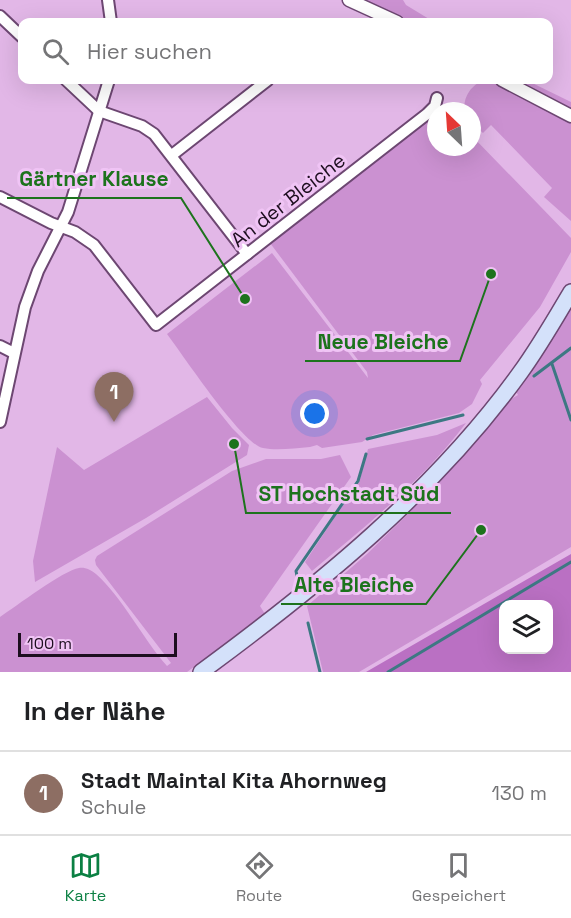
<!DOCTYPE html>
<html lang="de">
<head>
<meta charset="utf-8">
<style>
  :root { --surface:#fff; --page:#f2f2f2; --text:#202124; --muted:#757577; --line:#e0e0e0; --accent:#0b8043 }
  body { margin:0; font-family:"Space Grotesk",sans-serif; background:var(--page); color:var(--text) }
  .controls { position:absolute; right:18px; bottom:18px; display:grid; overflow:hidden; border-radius:12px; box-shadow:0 6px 24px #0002 }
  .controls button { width:54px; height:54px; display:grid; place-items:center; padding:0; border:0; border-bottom:2px solid var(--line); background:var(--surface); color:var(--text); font:30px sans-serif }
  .compass { position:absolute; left:427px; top:102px; width:54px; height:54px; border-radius:50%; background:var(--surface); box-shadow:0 6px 24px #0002; rotate:335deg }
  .scale { position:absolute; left:18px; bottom:15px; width:159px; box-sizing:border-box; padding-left:6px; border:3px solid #1d0e1f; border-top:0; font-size:16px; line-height:21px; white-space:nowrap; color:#1d0e1f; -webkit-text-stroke:4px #f0c4f5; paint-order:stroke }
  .you { position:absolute; left:315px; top:414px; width:21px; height:21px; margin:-15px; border:4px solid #fff; border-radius:50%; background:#1a73e8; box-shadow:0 0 0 9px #1a73e833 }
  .badge { display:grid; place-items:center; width:39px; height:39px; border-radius:50%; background:var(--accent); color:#fff; font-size:20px; font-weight:700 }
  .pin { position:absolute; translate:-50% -50px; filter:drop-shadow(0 2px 3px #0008) }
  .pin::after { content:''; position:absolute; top:32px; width:21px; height:18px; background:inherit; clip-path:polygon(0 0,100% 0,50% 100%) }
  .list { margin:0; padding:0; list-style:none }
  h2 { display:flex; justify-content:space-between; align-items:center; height:78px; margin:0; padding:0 24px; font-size:26px }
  h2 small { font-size:20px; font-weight:400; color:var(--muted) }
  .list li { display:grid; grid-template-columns:39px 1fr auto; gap:18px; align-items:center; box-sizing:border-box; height:84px; padding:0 24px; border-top:2px solid var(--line) }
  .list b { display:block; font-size:22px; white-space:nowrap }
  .list p { margin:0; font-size:20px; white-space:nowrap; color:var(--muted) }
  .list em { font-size:20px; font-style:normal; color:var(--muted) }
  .icon { flex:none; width:33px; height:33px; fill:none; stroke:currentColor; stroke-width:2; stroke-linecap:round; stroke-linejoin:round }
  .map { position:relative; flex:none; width:571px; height:672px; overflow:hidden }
  .search { position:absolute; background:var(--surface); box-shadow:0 6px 24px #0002; left:18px; right:18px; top:18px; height:66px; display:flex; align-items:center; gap:15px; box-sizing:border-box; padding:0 21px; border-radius:12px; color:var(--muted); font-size:22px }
  .sheet { height:162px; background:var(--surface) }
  nav { display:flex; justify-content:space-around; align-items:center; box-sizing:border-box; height:84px; border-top:2px solid var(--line); background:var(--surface); font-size:16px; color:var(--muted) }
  nav a { display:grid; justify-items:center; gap:3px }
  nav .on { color:var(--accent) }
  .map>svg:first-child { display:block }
</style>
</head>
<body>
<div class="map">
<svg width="571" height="672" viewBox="0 0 571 672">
  <rect width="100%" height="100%" fill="#e2b7e7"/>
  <!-- green -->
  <g fill="#cb91d1">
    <polygon points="363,0 403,0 406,5 434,22 409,22"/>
    <path d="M487 80 495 82 571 121V221L544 197 552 188 491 125 483 133 472 123V111H465C462 97 473 82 487 80Z"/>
    <polygon points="526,80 571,102 571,109 523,85"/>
    <path d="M442 106 447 111H436V147H472V136L571 238V252L540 307 480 380 482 384 472 404 459 413 373 435 362 442 322 448 317 445 310 447C295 448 277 451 263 448 242 444 183 355 167 334L272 253 368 378 367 372 270 243 385 155Z"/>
    <polygon points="571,300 571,547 359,672 323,672 307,606 367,554 409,513 436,484 502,404 518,395 514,388"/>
    <polygon points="207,397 232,428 249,445 247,455 146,518 35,582 33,561 57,447 84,470"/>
    <path d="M466 423C423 480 366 526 312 571L305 562 360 479 368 449 437 435Z"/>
    <path d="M340 455 351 477 260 606 265 614 187 672H0V617C15 607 64 570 79 568 85 567 91 570 96 574 122 597 143 639 167 666L171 663 96 565 95 560 97 556 232 471 266 459H321Z"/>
  </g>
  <!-- forest -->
  <path fill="#ba70c3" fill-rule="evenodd" d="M571 554V672H366ZM504 604H548V650H504Z"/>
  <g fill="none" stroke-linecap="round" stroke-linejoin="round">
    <!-- stream -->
    <g stroke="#3d7883" stroke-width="3">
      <polyline points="552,364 571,420"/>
      <polyline points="534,376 571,348"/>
      <polyline points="367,439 463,415"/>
      <polyline points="298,581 296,571 358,481 366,454"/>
      <polyline points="308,623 320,672"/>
      <polyline points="388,672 571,562"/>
    </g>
    <!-- minor casing -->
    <g stroke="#6d4772" stroke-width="14">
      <g id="minor">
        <polyline points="108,0 111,22"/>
        <polyline points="0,16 22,37"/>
        <polyline points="66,80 99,111 142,126 154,134 247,254"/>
        <polyline points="172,155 268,80"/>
        <polyline points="0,197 51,223 75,232 94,245 156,325 427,114 435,106 437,98"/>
        <polyline points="0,346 14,353"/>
        <polyline points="0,422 25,307 38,271 68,212 109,80"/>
      </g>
    </g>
    <!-- tertiary casing -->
    <g stroke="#6d4772" stroke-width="15">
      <g id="tertiary">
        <polyline points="349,0 397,22"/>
        <polyline points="502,80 571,116"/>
      </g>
    </g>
    <!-- secondary casing -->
    <g stroke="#6d4772" stroke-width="18">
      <path id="secondary" d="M201 672C318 586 435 491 520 373 539 347 555 319 571 292"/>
    </g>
    <!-- minor -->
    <use href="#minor" stroke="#fff" stroke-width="10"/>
    <!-- tertiary -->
    <use href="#tertiary" stroke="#fff" stroke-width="12"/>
    <!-- secondary -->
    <use href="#secondary" stroke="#d4e1fa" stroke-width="15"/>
  </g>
  <g text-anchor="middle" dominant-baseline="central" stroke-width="6" stroke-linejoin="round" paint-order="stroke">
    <!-- street labels -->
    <g font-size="20" fill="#1d0e1f" stroke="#f0c4f5">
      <text transform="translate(288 200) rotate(-38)">An der Bleiche</text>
    </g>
  </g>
  <!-- callouts -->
  <path fill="none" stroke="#1d731d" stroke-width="2" d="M245 299L181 198H7M491 274L460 361H305M234 444L246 513H451M481 530L426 604H281"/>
  <g fill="#1d731d" stroke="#f0c4f5" stroke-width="2">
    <circle cx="245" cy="299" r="6"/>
    <circle cx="491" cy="274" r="6"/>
    <circle cx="234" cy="444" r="6"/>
    <circle cx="481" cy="530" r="6"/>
  </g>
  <g font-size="21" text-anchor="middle" font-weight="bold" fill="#1d731d" stroke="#f0c4f5" stroke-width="6" stroke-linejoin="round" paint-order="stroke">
    <text x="94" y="186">Gärtner Klause</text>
    <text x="383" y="349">Neue Bleiche</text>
    <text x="349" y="501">ST Hochstadt Süd</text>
    <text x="354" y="592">Alte Bleiche</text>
  </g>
</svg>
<div class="controls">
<button><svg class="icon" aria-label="layers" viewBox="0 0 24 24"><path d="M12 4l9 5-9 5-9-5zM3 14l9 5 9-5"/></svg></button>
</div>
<svg class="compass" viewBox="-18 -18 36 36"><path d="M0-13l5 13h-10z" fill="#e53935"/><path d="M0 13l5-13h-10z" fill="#757577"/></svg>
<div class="scale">100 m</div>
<div class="you"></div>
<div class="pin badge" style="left:114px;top:422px;background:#8d6e63">1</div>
<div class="search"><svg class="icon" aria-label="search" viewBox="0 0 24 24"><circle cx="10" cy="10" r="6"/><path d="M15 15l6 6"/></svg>Hier suchen</div>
</div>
<section class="sheet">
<h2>In der Nähe<small></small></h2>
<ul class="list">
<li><span class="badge" style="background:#8d6e63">1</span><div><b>Stadt Maintal Kita Ahornweg</b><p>Schule</p></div><em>130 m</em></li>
</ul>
</section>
<nav>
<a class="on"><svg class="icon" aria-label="map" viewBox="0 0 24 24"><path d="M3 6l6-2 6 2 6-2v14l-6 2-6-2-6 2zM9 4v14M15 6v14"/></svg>Karte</a>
<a><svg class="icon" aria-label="directions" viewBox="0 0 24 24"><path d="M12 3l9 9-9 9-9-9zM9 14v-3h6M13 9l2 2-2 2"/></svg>Route</a>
<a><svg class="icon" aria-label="saved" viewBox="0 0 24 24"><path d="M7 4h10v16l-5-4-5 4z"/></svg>Gespeichert</a>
</nav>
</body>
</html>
